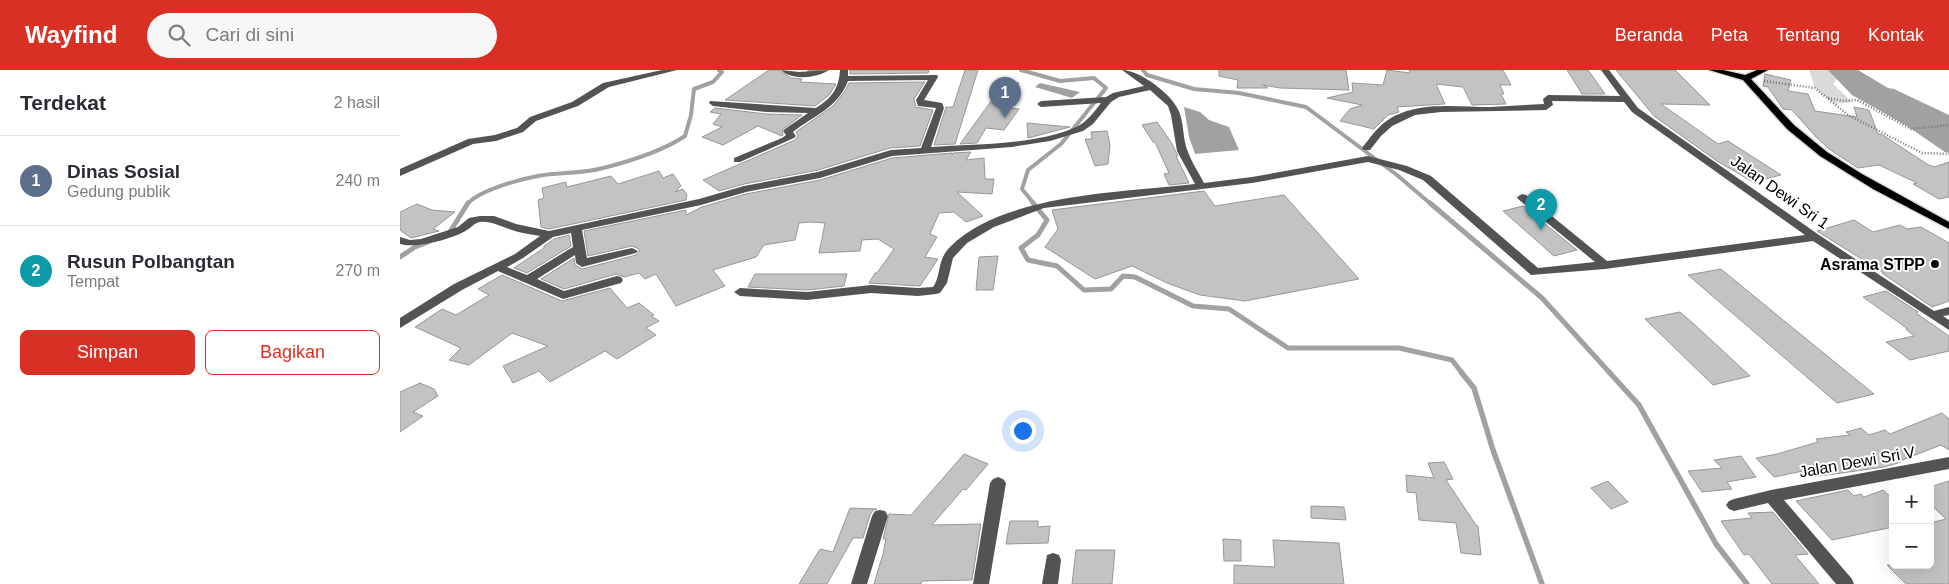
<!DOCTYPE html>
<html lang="id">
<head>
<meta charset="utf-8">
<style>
  :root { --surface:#fff; --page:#f7f7f7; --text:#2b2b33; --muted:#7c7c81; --line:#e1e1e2; --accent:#d93025 }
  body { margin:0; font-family:Helvetica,sans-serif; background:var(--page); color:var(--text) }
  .controls { position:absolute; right:15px; bottom:15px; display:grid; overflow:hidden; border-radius:8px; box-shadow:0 5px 20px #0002 }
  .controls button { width:45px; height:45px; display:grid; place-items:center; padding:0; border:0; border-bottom:1px solid var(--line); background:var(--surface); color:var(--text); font:25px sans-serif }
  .you { position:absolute; left:622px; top:360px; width:18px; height:18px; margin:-12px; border:4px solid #fff; border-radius:50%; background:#1a73e8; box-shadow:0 0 0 8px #1a73e833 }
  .badge { display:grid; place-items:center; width:32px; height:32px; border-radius:50%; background:var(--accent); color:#fff; font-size:16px; font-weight:700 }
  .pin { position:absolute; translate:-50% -41px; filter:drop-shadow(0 1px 2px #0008) }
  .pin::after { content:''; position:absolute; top:26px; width:18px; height:15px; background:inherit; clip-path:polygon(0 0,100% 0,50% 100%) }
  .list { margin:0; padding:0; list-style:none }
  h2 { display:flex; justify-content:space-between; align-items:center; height:65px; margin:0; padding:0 20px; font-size:21px }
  h2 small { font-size:16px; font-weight:400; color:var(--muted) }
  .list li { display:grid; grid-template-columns:32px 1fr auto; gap:15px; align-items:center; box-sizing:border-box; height:90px; padding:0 20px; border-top:1px solid var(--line) }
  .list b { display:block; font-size:19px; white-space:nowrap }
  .list p { margin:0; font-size:16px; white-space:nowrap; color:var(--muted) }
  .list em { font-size:16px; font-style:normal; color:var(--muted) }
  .actions { display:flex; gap:10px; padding:15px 20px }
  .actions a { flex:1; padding:11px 0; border:1px solid var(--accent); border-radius:8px; text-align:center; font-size:18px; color:var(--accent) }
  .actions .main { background:var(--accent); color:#fff }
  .icon { flex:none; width:28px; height:28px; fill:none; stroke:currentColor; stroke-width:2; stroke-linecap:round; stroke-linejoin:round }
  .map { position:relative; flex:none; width:1549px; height:514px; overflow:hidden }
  header { display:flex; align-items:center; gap:30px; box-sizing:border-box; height:70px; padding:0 25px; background:var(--accent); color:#fff }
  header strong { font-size:24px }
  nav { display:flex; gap:28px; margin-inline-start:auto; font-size:18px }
  .search { width:350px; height:45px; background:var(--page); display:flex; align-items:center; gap:12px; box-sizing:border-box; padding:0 18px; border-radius:28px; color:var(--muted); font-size:19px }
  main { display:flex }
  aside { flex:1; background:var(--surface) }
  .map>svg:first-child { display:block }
</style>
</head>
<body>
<header>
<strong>Wayfind</strong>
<div class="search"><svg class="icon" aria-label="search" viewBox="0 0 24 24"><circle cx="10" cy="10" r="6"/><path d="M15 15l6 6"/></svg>Cari di sini</div>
<nav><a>Beranda</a><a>Peta</a><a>Tentang</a><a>Kontak</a></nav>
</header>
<main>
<aside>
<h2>Terdekat<small>2 hasil</small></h2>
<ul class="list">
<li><span class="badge" style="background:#5c6f8a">1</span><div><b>Dinas Sosial</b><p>Gedung publik</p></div><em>240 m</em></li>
<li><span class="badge" style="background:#0f9aa8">2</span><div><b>Rusun Polbangtan</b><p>Tempat</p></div><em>270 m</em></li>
</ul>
<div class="actions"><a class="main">Simpan</a><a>Bagikan</a></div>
</aside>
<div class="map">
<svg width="1549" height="514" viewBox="0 0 1549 514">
  <rect width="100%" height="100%" fill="#fff"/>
  <!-- green -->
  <polygon fill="#dadada" points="1409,0 1440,0 1442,2 1433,14 1452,32 1435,34 1415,18"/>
  <!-- water -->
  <g fill="#a1a1a1">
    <polygon points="1428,0 1458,0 1488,18 1494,19 1549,45 1549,83 1545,82 1507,56 1452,25"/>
    <polygon points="640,13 680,22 672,28 635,17"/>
    <polygon points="784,37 800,42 809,50 829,57 839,80 795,84 789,67"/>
  </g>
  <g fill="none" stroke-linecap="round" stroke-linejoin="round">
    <!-- stream-far2 -->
    <g stroke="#a1a1a1" stroke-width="4">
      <polyline points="621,0 660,11 694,8 706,18 661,74 628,100 622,119 635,135"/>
      <polyline points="743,0 747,5 794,19 839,23 906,37 997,105 1032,135"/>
      <polyline points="409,2 421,0"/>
      <path d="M67 135C76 121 121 109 138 106 159 102 182 104 203 98 231 91 261 82 285 66L291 45 294 19 313 12 322 2 319 0"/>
    </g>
    <!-- stream-far1 -->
    <g stroke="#a1a1a1" stroke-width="5">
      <polyline points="633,133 647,150 638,165 621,178 628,190 657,196 684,220 711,219 723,206 735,207 793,236 829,239 888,278 999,278 1052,290 1062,303"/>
      <polyline points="1030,133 1142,228 1210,303"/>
      <polyline points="48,165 68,133"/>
      <polyline points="0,187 15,177 28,172"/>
    </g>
    <!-- stream -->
    <g stroke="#a1a1a1" stroke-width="5.5">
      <polyline points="1061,302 1074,318 1093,380 1142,514"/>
      <polyline points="1209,302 1239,335 1316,474 1347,514"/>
    </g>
  </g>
  <!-- building -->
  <g fill="#c3c3c3" stroke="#979797">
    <polygon points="369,0 379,0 391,8 402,9 400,12 436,14 429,25 415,36 325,30"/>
    <polygon points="450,0 529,0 528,3 450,4"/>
    <polygon points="565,0 578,0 555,74 534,75 546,37 553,37"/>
    <polygon points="819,0 946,0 949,20 880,18 863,15 868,18 837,18 838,10 819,6"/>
    <polygon points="987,0 1010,3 1009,0 1103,0 1111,15 1100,15 1104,24 1101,24 1106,34 1072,35 1063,17 1036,14 1045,34 997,37 999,42 988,45 974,59 940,51 950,39 962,35 927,28 953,22 952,13 983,15"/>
    <polygon points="1167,0 1188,0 1205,24 1182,24"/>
    <polygon points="1216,0 1275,0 1310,35 1261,34 1318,74 1328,71 1381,105 1353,112 1317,91 1254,46"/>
    <polygon points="1365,4 1391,10 1388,21 1408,24 1415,41 1457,47 1454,37 1469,40 1478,64 1481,64 1527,94 1534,97 1549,92 1549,127 1539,129 1513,114 1517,113 1479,95 1458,98 1429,79 1416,67 1392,40 1383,39 1368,17 1363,16"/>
    <polygon points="525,12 514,29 516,37 533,40 520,76 490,78 418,100 344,114 319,121 303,110 395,70 398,66 396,62 433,36 445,21 449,13"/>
    <polygon points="605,12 619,13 602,37 619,39 604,60 586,58 577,73 560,74"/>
    <polygon points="315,38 366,44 402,45 382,60 383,65 382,66 358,56 323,75 302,67 322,57 313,54 321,44 310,42"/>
    <polygon points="757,52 771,72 778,86 776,86 789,113 769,115 764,104 769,103 755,72 753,72 742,55"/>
    <polygon points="627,53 670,57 628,68"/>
    <polygon points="707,61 710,75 708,94 695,96 685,69 692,69 691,62"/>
    <polygon points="571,82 566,90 584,88 585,109 594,109 592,124 557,122 583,146 566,152 554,142 539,143 530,164 537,167 525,187 538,189 520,216 469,213 475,203 477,203 494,179 478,169 462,170 460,181 419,183 425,153 410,152 399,153 395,170 364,175 356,187 313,200 325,216 276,236 256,204 245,209 239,203 224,207 216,204 164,219 141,209 174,188 175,195 182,199 236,185 239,182 239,179 232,176 188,186 184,161 286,140 286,145 302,137 346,124 420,110 492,88 552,83 552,85 553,83"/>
    <polygon points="259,101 263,108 273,104 281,116 275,122 283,119 287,125 286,130 149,159 141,157 138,130 144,128 142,118 166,112 167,117 211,106 218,114"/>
    <polygon points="804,121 815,136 884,125 959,209 845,231 800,225 767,213 732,196 695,209 645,177 658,159 652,140"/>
    <polygon points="17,134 32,140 55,142 33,159 39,161 11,168 0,160 0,142"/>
    <polygon points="1123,136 1177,180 1154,186 1103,141"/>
    <polygon points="1454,150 1473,162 1500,155 1507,159 1521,157 1549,173 1549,231 1532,237 1482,203 1484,203 1417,161"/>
    <polygon points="169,165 171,176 127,203 114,198 144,178 144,176 154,169"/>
    <polygon points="598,186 593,220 576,220 579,187"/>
    <polygon points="1321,199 1388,254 1474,324 1437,333 1288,205"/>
    <polygon points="355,204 447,204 444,216 407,220 348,217"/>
    <polygon points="102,205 162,231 210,218 227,238 239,233 254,245 251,246 259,251 246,258 256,265 217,289 205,281 150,312 139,301 113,313 103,296 148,276 112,263 69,295 49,290 61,278 15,257 42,239 56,245 89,225 78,219"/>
    <polygon points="1486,221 1518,242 1516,243 1549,266 1549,281 1510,290 1486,272 1514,266 1506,259 1508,259 1463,227"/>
    <polygon points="1280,242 1295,255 1350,306 1313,315 1245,249"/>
    <polygon points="20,313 34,319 38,326 13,342 23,346 0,362 0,322"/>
    <polygon points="1542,343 1549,349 1549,380 1541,375 1500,391 1501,392 1484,397 1420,406 1413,399 1374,407 1356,388 1377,384 1418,372 1416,369 1450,365 1446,362 1461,358 1469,365 1485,360 1490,364"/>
    <polygon points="564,384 588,394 566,420 563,419 532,455 581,454 572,510 522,511 521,514 474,514 483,484 486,469 483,469 489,444 511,445"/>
    <polygon points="1341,386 1356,407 1327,412 1332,419 1302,422 1288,401 1322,398 1314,390"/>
    <polygon points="1044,392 1053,409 1046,410 1076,455 1078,456 1081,485 1061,483 1056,453 1019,450 1016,423 1007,422 1006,405 1034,408 1028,393"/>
    <polygon points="1208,411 1228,432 1211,439 1191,418"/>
    <polygon points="1549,411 1549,514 1506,514 1487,495 1530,495 1530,453 1546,449 1530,434 1530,417"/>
    <polygon points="1448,420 1454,426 1461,424 1464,427 1483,420 1493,429 1493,457 1432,470 1396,431"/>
    <polygon points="911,436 944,437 946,450 911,448"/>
    <polygon points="450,438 477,439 473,440 470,445 463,468 453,468 427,514 399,514 420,479 433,482"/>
    <polygon points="1373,442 1408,484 1395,485 1419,514 1372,514 1349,484 1344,485 1321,451 1352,448 1348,443"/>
    <polygon points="610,451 638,451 638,457 650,456 648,473 606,474"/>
    <polygon points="823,469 841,470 841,491 824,491"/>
    <polygon points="873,470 939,473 944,514 834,514 834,495 875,497"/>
    <polygon points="676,480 715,480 712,514 672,514"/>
  </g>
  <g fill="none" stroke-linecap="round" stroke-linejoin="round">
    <!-- major casing -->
    <g stroke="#dbdbdb" stroke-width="3">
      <polygon id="major" points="1309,0 1323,0 1345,5 1357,0 1368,0 1351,9 1394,55 1427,82 1462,104 1549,152 1549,159 1473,119 1420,86 1387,59 1343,10"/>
    </g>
    <!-- path -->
    <g stroke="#757575" stroke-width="2.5" stroke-dasharray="1 2" stroke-linecap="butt">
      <polyline points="1364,11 1415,18 1448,45 1522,83 1549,84"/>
      <polyline points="1428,28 1444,31 1457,30 1511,59 1549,55"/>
    </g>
    <!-- minor -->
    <g fill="#535353" fill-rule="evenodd">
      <polygon points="262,0 277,0 209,17 178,36 136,51 123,62 96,71 73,74 0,106 0,99 68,69 95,65 117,58 130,47 172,32 203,13"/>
      <path d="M381 0 399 2 429 0C417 8 392 11 381 0Z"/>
      <path d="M440 0H448V6L537 5 538 7 524 30 542 33 544 38 531 77C574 74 637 75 676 57 687 52 694 42 701 33L641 37 637 34 641 31 706 27 713 23 744 16 722 0C740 0 775 26 780 44 784 56 783 71 788 82 792 93 799 103 804 113L852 107 968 86 1007 96 1031 106 1138 198 1195 192 1118 129 1117 127 1122 124 1126 125 1207 191 1405 165 1232 42 1224 32 1152 31 1153 35 1146 40 1041 42 1015 45 992 56 981 66 970 80H964L962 78C969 69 976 59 985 52 1014 30 1056 37 1090 37 1108 36 1126 35 1144 34L1143 29 1148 25 1220 26 1201 0H1209L1238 38 1419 165 1534 241 1549 237V245L1543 246 1549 250V260L1413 171 1205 199 1131 205 1023 110 999 100 968 92 852 113 644 138 594 157 567 173 553 188 547 213 540 223 536 224 518 226 471 223 407 230 340 226 334 222 340 218 407 222 471 215 518 218 533 217C542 205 536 190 551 176 603 124 724 122 795 114L777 81 771 45 768 36 750 20 719 27 711 32 693 54 683 61 650 71 612 77 492 86 420 108 346 122 301 135 182 160 187 188 232 178 238 181 236 183 182 197 176 193 175 185 137 209 164 221 217 206 221 207 223 210 221 213 163 229 98 201 62 220 0 258V248L54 214 115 184 140 166C130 164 119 163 109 159 99 156 91 151 80 152 74 153 72 157 67 160 53 169 15 179 0 174V167L10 170 21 169 58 157 69 148 80 146H94L116 154 149 161 299 129 344 116 418 102 491 80 521 78 536 38 518 36 516 30 528 10 448 11C438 38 413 46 393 62L396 66 394 68 340 92H334V88L382 68 386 65 383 61 385 59 408 43 366 42 313 36 309 33 310 31 416 38C432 28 439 18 440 0ZM171 163 173 177 127 205 107 197 123 188 153 167Z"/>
      <polygon points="1549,387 1549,399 1384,430 1452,509 1454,514 1436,514 1368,433 1334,441 1329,439 1326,435 1329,431 1334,429 1371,420"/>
      <polygon points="598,407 603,409 606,413 589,514 573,514 590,413 593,409"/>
      <polygon points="480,440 485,441 488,446 467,514 451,514 472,446 475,441"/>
      <polygon points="653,483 659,485 661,490 658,514 642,514 647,485"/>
    </g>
    <!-- major -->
    <use href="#major" fill="#000" fill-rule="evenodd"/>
  </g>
  <!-- markers -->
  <circle fill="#000" stroke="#fff" stroke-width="2" cx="1535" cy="194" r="5"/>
  <g text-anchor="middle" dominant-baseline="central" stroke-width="4" stroke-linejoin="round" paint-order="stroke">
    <!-- street labels -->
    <g font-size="16" fill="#000" stroke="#fff">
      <text transform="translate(1380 122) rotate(35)">Jalan Dewi Sri 1</text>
      <text transform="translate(1457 392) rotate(-10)">Jalan Dewi Sri V</text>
    </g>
    <!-- poi labels -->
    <g font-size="16" font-weight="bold" fill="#000" stroke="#fff" text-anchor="end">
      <text x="1525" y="194">Asrama STPP</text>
    </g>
  </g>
</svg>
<div class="controls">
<button>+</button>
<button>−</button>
</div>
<div class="you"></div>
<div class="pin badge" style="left:605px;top:48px;background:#5c6f8a">1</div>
<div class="pin badge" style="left:1141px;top:160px;background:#0f9aa8">2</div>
</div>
</main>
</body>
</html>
